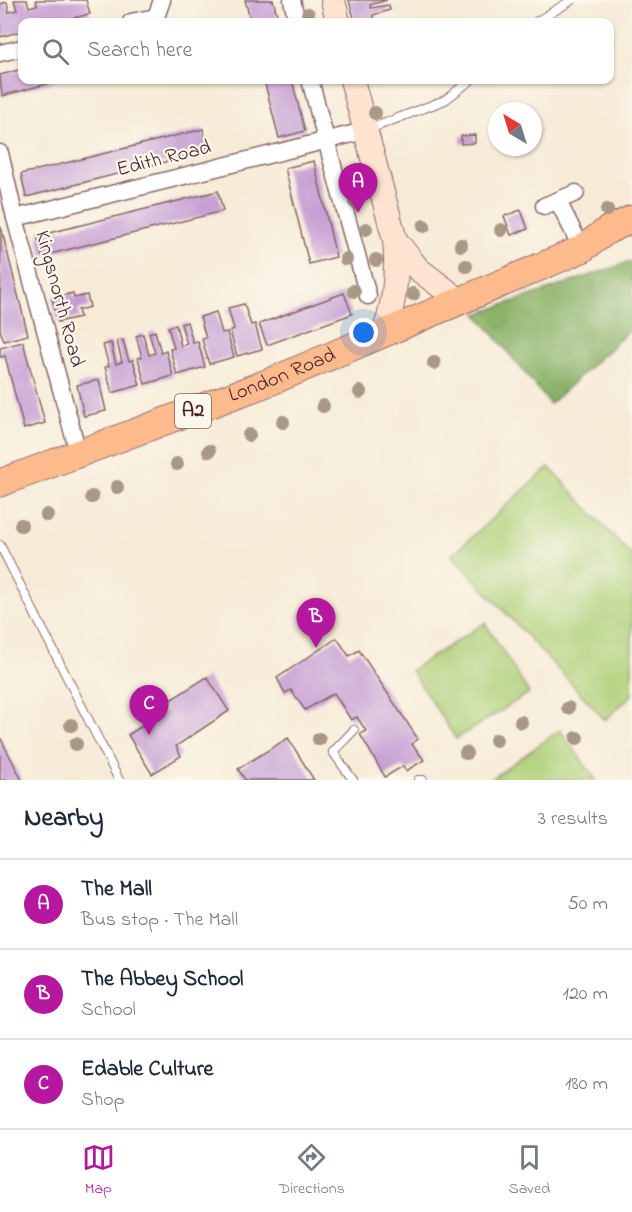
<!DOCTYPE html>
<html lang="en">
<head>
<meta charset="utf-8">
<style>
  :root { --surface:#fff; --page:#f2f2f3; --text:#1f2937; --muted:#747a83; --line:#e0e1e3; --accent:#b5179e }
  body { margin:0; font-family:"Indie Flower",sans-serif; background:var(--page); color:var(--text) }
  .compass { position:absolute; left:488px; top:102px; width:54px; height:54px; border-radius:50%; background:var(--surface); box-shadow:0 2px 4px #0004; rotate:322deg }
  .you { position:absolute; left:364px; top:333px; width:21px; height:21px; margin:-15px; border:4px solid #fff; border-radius:50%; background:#1a73e8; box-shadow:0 0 0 9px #1a73e833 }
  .badge { display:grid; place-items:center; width:39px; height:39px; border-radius:50%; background:var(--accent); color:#fff; font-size:20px; font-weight:700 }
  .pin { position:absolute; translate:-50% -50px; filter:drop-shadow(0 2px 3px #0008) }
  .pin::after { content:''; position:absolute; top:32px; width:21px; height:18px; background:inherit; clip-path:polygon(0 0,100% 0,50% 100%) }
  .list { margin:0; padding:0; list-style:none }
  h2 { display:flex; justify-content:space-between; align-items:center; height:78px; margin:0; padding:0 24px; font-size:26px }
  h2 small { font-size:20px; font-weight:400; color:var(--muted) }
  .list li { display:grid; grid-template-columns:39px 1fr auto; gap:18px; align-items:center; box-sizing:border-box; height:90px; padding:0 24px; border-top:2px solid var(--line) }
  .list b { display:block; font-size:22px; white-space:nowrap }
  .list p { margin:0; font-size:20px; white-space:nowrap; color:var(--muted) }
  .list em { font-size:20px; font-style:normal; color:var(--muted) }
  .icon { flex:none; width:33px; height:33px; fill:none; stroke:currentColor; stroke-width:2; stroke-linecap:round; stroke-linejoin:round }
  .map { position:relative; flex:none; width:632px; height:780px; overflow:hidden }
  .search { position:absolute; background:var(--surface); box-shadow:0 2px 4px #0004; left:18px; right:18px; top:18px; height:66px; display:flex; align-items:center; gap:15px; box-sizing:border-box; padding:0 21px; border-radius:12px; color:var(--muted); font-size:22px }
  .sheet { height:348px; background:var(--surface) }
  nav { display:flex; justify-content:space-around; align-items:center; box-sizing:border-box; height:84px; border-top:2px solid var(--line); background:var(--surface); font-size:16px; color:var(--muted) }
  nav a { display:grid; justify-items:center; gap:3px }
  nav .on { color:var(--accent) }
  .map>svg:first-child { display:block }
</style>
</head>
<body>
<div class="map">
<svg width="632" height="780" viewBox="0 0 632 780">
  <rect width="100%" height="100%" fill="#fbf7ec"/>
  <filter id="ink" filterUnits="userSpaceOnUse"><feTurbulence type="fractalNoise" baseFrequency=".0167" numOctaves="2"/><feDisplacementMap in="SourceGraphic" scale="12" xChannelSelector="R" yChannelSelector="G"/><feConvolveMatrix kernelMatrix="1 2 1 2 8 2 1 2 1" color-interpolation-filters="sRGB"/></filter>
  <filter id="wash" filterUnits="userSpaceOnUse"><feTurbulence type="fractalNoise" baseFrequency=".008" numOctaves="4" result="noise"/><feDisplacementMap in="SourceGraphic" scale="24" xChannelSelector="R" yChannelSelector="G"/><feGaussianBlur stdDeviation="1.35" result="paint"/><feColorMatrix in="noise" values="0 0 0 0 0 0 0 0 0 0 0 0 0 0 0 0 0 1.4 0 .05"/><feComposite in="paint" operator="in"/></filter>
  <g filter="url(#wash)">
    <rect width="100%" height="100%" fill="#f7ebd7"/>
    <!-- green -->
    <g fill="#aed078" stroke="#7c7852" stroke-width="1.5">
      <polygon points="549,467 632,556 632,695 605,720 452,555"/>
      <polygon points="485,623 529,693 456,739 411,670"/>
      <polygon points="560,730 596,780 490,780"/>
    </g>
    <!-- forest -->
    <polygon fill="#8ab268" stroke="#6a684a" stroke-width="1.5" points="632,261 632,328 550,404 477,314"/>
    <g id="blocks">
      <!-- building -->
      <g fill="#c49bd3">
        <polygon points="14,0 27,0 29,7 37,5 36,0 86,0 90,14 57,22 22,22 22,31 0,37 0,4 7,2 9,12 17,10"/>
        <polygon points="245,0 273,0 279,22 251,22"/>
        <polygon points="349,0 387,0 370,5 371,8 389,5 390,10 373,15 375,22 355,22"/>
        <polygon points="22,69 22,80 61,80 2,96 0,75"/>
        <polygon points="264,80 292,80 305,131 279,138"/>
        <polygon points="203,129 208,151 26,197 21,174"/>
        <polygon points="475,135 475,143 461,144 461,136"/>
        <polygon points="314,161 336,257 309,264 285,168"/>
        <polygon points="218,191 223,211 42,256 37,236"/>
        <polygon points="521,210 528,229 511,235 504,216"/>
        <polygon points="1,227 28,335 4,341 0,330"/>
        <polygon points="73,293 74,298 87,295 90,307 78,310 80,317 58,322 52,298"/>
        <polygon points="344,293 352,314 267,345 259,324"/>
        <polygon points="244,304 251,325 255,324 262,349 237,356 230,331 234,329 228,308"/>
        <polygon points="216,312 222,333 227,332 234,357 209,364 202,339 206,338 200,317"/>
        <polygon points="187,322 193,343 198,342 205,367 177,375 170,349 174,348 168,327 176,325 181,346 187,344 181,324"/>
        <polygon points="155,331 161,353 166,351 173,376 145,384 138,358 142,357 136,336 143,334 149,355 155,353 149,333"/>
        <polygon points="123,340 129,361 133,360 140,385 112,393 105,367 109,366 103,345 111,343 116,364 122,362 117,341"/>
        <polygon points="23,342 45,423 24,429 5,356 0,357 0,348"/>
        <polygon points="99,380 106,411 84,416 77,385"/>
        <polygon points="337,638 349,656 359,650 418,739 412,744 424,760 406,771 403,766 385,777 360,734 366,731 357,717 351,720 334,693 305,710 291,690 285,693 277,678"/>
        <polygon points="207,677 229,711 176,746 181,756 152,774 128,735 167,710 164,704"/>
        <polygon points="0,737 22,780 0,780"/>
        <polygon points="288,738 314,780 245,780 238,769"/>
      </g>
    </g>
  </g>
  <g filter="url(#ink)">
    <use href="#blocks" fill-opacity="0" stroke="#876667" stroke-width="1.5"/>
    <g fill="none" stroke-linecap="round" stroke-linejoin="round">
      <!-- lane casing -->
      <g stroke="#876667" stroke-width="10">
        <g id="lane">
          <polyline points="536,22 572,0"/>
          <polyline points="367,130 445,100 471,80"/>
          <polyline points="0,545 119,780"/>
          <polyline points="353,780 333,752 354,730"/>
          <polyline points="418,780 423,780"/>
        </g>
      </g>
      <!-- street casing -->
      <g stroke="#876667" stroke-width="19">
        <g id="street">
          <polyline points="292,0 297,22"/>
          <polyline points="131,22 156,17 162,0"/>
          <polyline points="0,53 22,48"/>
          <polyline points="310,80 368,296"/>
          <polyline points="0,153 15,218 79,456"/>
          <polyline points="558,201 582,249"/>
          <polyline points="544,206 576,193"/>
          <polyline points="15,218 364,131"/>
        </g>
      </g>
      <!-- secondary casing -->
      <g stroke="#876667" stroke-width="26">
        <g id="secondary">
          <polyline points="333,0 338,22"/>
          <path d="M352 80 395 240C398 273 395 303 384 334"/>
          <polyline points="395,240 418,269 460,301"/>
        </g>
      </g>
      <!-- primary casing -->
      <g stroke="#876667" stroke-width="29">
        <g id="primary">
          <path id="s1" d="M0 483 272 381 582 249 608 230 632 219"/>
        </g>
      </g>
      <!-- lane -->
      <use href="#lane" stroke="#fff" stroke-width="8"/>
      <!-- street -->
      <use href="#street" stroke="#fff" stroke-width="16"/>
      <!-- secondary -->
      <use href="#secondary" stroke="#fee3d1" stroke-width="24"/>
      <!-- primary -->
      <use href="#primary" stroke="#fcba8d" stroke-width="27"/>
    </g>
    <!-- trees -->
    <g fill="#a89885">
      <circle cx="308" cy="14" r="7"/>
      <circle cx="375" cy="113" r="7"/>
      <circle cx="349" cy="174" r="7"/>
      <circle cx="355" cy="202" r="7"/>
      <circle cx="607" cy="210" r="7"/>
      <circle cx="424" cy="226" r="7"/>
      <circle cx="366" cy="229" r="7"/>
      <circle cx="501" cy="230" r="7"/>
      <circle cx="461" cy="245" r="7"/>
      <circle cx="346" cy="259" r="7"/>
      <circle cx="376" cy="260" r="7"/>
      <circle cx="466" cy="266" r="7"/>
      <circle cx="354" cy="291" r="7"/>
      <circle cx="413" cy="294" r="7"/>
      <circle cx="434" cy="363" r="7"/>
      <circle cx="360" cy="392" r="7"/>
      <circle cx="323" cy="406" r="7"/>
      <circle cx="283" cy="422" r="7"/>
      <circle cx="249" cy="435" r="7"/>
      <circle cx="209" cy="451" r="7"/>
      <circle cx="177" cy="464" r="7"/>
      <circle cx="117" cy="487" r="7"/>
      <circle cx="92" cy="497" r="7"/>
      <circle cx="47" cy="515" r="7"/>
      <circle cx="21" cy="525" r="7"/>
      <circle cx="568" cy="708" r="7"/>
      <circle cx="521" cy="722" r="7"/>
      <circle cx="71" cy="725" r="7"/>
      <circle cx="577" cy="738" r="7"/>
      <circle cx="319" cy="739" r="7"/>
      <circle cx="496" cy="740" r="7"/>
      <circle cx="76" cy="744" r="7"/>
      <circle cx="466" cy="753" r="7"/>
    </g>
  </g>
  <g text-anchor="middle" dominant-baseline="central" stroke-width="4.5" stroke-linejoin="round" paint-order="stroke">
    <!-- shield labels -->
    <rect fill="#fbf7ec" stroke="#7f6065" stroke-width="1.5" x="175" y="394" width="36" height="34" rx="4.5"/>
    <g font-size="20" font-weight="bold" fill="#4a1f2b">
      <text x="193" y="411">A2</text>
    </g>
    <!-- street labels -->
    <g font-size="21" fill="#4a1f2b" stroke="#fbf7ec">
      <text transform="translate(164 159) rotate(-14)">Edith Road</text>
      <text transform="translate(59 299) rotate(75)">Kingsnorth Road</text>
      <text stroke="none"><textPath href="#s1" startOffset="302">London Road</textPath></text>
    </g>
  </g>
</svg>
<svg class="compass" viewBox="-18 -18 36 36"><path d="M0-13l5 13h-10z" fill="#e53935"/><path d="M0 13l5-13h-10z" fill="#747a83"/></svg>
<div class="you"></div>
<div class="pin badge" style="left:358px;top:213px">A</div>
<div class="pin badge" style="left:316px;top:648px">B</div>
<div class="pin badge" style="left:149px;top:735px">C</div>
<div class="search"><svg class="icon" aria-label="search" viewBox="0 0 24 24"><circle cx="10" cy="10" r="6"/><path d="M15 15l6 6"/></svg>Search here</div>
</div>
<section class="sheet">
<h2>Nearby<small>3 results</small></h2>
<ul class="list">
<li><span class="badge">A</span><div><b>The Mall</b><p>Bus stop · The Mall</p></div><em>50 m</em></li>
<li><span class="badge">B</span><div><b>The Abbey School</b><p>School</p></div><em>120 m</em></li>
<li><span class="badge">C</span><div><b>Edable Culture</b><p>Shop</p></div><em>180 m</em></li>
</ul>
</section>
<nav>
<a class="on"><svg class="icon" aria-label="map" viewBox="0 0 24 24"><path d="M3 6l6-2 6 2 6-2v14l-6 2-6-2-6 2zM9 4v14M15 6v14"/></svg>Map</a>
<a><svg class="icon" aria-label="directions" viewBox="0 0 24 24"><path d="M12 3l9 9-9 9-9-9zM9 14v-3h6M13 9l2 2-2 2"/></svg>Directions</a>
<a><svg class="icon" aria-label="saved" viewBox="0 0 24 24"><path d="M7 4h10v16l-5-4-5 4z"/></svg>Saved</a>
</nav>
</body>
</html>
